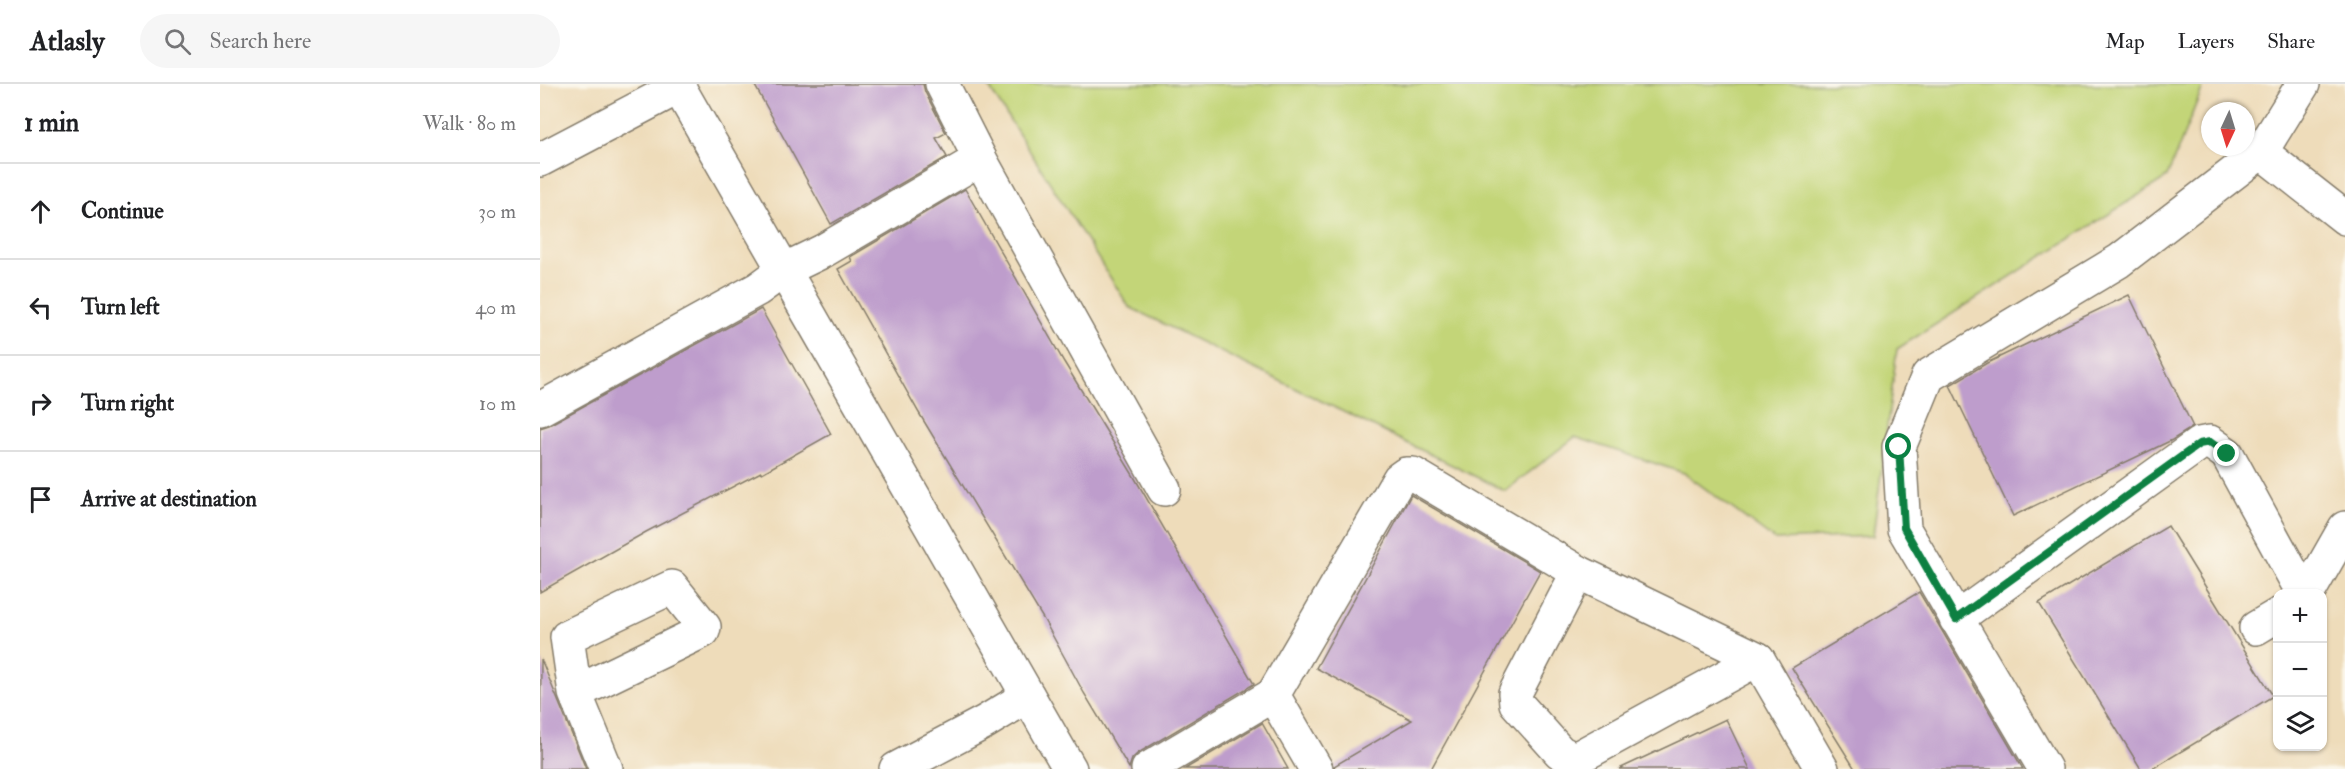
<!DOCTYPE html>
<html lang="en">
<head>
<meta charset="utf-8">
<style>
  :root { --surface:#fff; --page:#f6f6f6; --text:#202124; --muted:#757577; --line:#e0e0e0 }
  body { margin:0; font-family:"IM FELL Double Pica",serif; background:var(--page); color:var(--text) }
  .controls { position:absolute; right:18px; bottom:18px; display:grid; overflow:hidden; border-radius:12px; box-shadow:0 2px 4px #0004 }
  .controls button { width:54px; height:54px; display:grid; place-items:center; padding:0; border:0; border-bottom:2px solid var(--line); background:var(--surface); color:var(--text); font:30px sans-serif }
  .compass { position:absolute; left:1661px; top:18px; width:54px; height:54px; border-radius:50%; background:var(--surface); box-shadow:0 2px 4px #0004; rotate:184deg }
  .stop { position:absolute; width:18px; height:18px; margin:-14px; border:4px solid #0b8043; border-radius:50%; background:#fff }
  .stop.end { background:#0b8043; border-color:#fff; box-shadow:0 2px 6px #0008 }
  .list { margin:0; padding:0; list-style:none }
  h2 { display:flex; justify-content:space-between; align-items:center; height:78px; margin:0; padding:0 24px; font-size:26px }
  h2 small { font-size:20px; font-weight:400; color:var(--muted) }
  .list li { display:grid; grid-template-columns:39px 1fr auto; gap:18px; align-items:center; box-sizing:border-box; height:96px; padding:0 24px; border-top:2px solid var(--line) }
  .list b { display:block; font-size:22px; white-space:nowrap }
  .list em { font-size:20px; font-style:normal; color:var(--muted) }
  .icon { flex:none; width:33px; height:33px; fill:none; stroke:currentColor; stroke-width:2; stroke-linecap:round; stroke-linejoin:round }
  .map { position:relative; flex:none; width:1805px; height:685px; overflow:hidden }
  header { display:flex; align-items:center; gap:36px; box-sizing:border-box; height:84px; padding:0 30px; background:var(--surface); border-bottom:2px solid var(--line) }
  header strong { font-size:28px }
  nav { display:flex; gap:33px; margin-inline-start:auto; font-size:21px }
  .search { width:420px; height:54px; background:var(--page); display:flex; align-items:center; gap:15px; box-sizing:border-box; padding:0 21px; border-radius:33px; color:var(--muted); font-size:22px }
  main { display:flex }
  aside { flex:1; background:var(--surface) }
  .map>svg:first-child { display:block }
</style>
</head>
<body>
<header>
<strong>Atlasly</strong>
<div class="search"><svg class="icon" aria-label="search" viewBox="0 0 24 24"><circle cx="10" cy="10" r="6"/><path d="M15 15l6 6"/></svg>Search here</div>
<nav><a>Map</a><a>Layers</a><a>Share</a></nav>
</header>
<main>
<aside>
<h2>1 min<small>Walk · 80 m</small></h2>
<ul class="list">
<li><svg class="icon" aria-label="ahead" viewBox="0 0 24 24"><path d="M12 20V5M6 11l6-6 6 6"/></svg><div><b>Continue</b></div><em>30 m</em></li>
<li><svg class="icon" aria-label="left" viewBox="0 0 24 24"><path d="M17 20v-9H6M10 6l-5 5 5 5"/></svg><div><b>Turn left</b></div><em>40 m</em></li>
<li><svg class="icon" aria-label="right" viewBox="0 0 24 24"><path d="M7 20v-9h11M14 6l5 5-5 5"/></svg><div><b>Turn right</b></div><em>10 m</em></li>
<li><svg class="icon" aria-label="arrive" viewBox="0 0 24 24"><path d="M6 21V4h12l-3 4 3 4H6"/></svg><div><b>Arrive at destination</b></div></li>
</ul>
</aside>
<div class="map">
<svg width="1805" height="685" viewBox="0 0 1805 685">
  <rect width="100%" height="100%" fill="#fbf7ec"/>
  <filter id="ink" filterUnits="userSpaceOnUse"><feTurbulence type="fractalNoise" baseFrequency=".0167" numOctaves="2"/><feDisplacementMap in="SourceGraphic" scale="12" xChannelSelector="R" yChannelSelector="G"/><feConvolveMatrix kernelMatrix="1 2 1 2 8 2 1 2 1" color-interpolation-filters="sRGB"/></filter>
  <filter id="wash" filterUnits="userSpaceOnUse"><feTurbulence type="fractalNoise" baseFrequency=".008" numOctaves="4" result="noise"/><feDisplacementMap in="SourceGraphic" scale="24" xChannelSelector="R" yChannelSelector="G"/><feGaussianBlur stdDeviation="1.35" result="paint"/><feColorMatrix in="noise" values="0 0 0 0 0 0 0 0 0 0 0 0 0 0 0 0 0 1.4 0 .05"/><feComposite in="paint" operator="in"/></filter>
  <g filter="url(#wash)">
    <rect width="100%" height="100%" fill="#eedcba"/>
    <!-- green -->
    <polygon fill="#c3d578" stroke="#70784a" stroke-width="1.5" points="447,0 1664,0 1627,93 1357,265 1333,452 1235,456 1144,389 1035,353 965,407 589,223"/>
    <g id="blocks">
      <!-- building -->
      <g fill="#be9dcc">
        <polygon points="214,0 383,0 385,8 406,49 396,54 407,73 291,140"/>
        <polygon points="425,105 524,278 593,391 714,600 598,669 592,675 589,684 544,609 504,536 379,329 298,185 312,177 310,173"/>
        <polygon points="1589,211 1653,343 1632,356 1473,432 1410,301 1447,279"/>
        <polygon points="221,225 291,350 222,389 221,388 106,448 0,508 0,344 9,341"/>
        <polygon points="871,411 1000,487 891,685 795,685 794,682 872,636 776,584"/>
        <polygon points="1628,442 1733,612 1612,685 1601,685 1499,519"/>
        <polygon points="1379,508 1401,545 1483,685 1315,685 1252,584"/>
        <polygon points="1,575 17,614 46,685 0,685"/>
        <polygon points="1186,635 1210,685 1079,685 1169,643"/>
        <polygon points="722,639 748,685 645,685"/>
      </g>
    </g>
  </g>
  <g filter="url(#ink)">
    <use href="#blocks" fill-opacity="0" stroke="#857c6b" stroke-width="1.5"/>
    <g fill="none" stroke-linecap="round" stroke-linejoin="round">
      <!-- street casing -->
      <g stroke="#857c6b" stroke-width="36">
        <g id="street">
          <polyline points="402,0 440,75"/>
          <polyline points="1721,68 1805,134"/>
          <polyline points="0,76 139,3"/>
          <polyline points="0,325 218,205 244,186 283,167 440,75 624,405"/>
          <polyline points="1038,488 975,609 976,619 1020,668 1030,673 1039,673 1218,575"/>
          <polyline points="1768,509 1805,444"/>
          <polyline points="1416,535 1659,360 1670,358 1687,370 1763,509"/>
          <polyline points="1716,544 1738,531"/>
          <polyline points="35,609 163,547 164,543 132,503 27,553 35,609 66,685"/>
          <polyline points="356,685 445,638 488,612"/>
          <polyline points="608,685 733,611"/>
          <polyline points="776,685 733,611 859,395 866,390 873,390 1038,488 1218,575 1282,685"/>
          <polyline points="1505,685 1364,445 1359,363 1388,292 1579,177 1721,68 1763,0"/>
        </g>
      </g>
      <!-- secondary casing -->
      <g stroke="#857c6b" stroke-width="36">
        <polyline id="secondary" points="137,0 530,685"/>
      </g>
      <!-- street -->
      <use href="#street" stroke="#fff" stroke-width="33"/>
      <!-- secondary -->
      <use href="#secondary" stroke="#fff" stroke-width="33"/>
    </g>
  </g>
  <g fill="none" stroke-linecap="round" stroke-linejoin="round" filter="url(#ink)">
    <!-- route -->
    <polyline stroke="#0b8043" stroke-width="8" points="1359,363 1364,444 1416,535 1659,360 1670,358 1687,370"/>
  </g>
</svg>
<div class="controls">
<button>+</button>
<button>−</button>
<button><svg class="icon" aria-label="layers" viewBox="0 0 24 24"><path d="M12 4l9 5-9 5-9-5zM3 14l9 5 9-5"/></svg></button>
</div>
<svg class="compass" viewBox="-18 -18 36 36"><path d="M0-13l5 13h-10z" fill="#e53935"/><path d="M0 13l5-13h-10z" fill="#757577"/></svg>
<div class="stop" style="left:1359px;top:363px"></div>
<div class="stop end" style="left:1687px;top:370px"></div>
</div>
</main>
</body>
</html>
